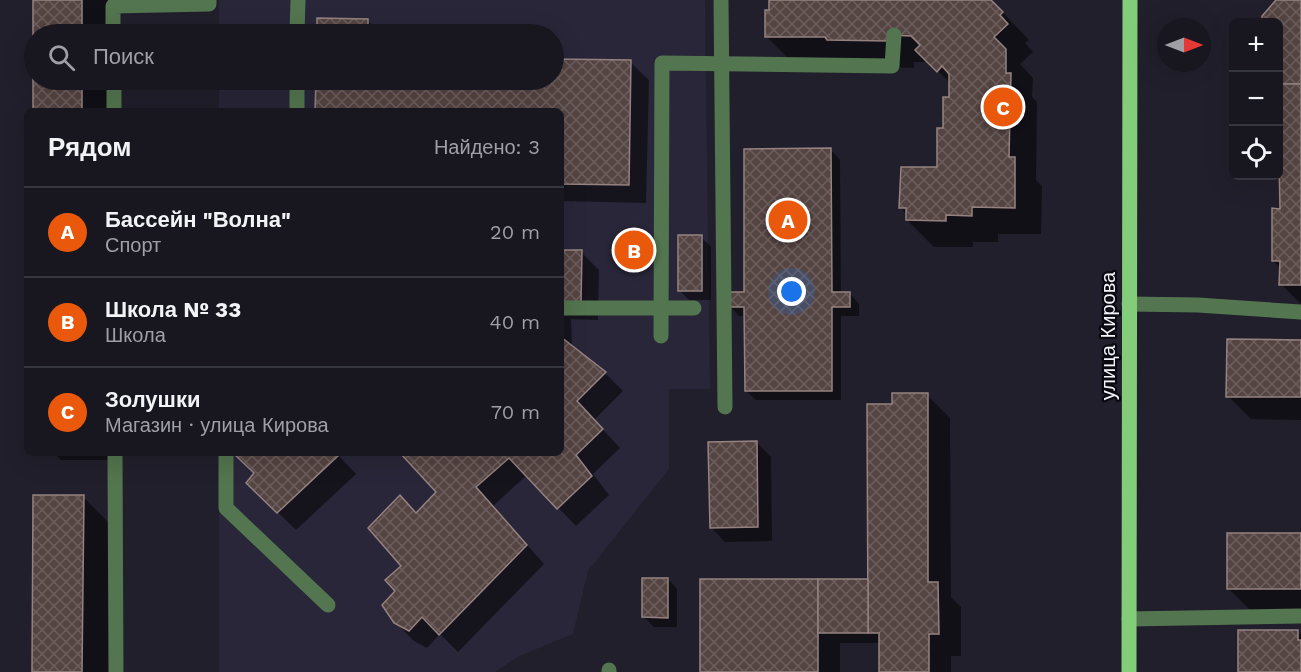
<!DOCTYPE html>
<html lang="ru">
<head>
<meta charset="utf-8">
<style>
  :root { --surface:#181720; --page:#212029; --text:#f1f3f6; --muted:#9f9fa5; --line:#36363e; --accent:#ea580c }
  body { margin:0; font-family:"Work Sans",sans-serif; background:var(--page); color:var(--text) }
  .controls { position:absolute; right:18px; top:18px; display:grid; overflow:hidden; border-radius:9px; box-shadow:0 6px 24px #0002 }
  .controls button { width:54px; height:54px; display:grid; place-items:center; padding:0; border:0; border-bottom:2px solid var(--line); background:var(--surface); color:var(--text); font:30px sans-serif }
  .compass { position:absolute; left:1157px; top:18px; width:54px; height:54px; border-radius:50%; background:var(--surface); box-shadow:0 6px 24px #0002; rotate:90deg }
  .you { position:absolute; left:792px; top:292px; width:21px; height:21px; margin:-15px; border:4px solid #fff; border-radius:50%; background:#1a73e8; box-shadow:0 0 0 9px #1a73e833 }
  .badge { display:grid; place-items:center; width:39px; height:39px; border-radius:50%; background:var(--accent); color:#fff; font-size:20px; font-weight:700 }
  .pin { position:absolute; translate:-50% -50%; border:3px solid #fff; box-shadow:0 2px 6px #0006 }
  .list { margin:0; padding:0; list-style:none }
  h2 { display:flex; justify-content:space-between; align-items:center; height:78px; margin:0; padding:0 24px; font-size:26px }
  h2 small { font-size:20px; font-weight:400; color:var(--muted) }
  .list li { display:grid; grid-template-columns:39px 1fr auto; gap:18px; align-items:center; box-sizing:border-box; height:90px; padding:0 24px; border-top:2px solid var(--line) }
  .list b { display:block; font-size:22px; white-space:nowrap }
  .list p { margin:0; font-size:20px; white-space:nowrap; color:var(--muted) }
  .list em { font-size:20px; font-style:normal; color:var(--muted) }
  .icon { flex:none; width:33px; height:33px; fill:none; stroke:currentColor; stroke-width:2; stroke-linecap:round; stroke-linejoin:round }
  .map { position:relative; flex:none; width:1301px; height:672px; overflow:hidden }
  .search { position:absolute; background:var(--surface); box-shadow:0 6px 24px #0002; left:24px; top:24px; width:540px; height:66px; display:flex; align-items:center; gap:15px; box-sizing:border-box; padding:0 21px; border-radius:33px; color:var(--muted); font-size:22px }
  .panel { position:absolute; background:var(--surface); box-shadow:0 6px 24px #0002; left:24px; top:108px; width:540px; height:348px; border-radius:9px }
  .map>svg:first-child { display:block }
</style>
</head>
<body>
<div class="map">
<svg width="1301" height="672" viewBox="0 0 1301 672">
  <defs>
    <pattern id="building-cross-hatch" width="8" height="8" patternUnits="userSpaceOnUse" patternTransform="scale(1.5)"><rect width="8" height="8" fill="#544442"/><path d="M0 0l8 8M0 8l8-8" fill="none" stroke="#6d5f5e"/></pattern>
  </defs>
  <rect width="100%" height="100%" fill="#201f2b"/>
  <!-- built -->
  <polygon fill="#282638" points="219,0 705,0 710,389 669,389 669,469 588,571 573,634 517,657 495,672 219,672 219,453 561,453 561,111 219,111 219,80 554,80 554,34 219,34"/>
  <!-- shadow -->
  <g fill="#0007">
    <polygon points="34,0 109,0 109,34 34,34 34,80 109,80 109,111 34,111"/>
    <polygon points="770,0 991,0 1029,40 1025,43 1033,52 1020,64 1033,78 1032,97 1037,102 1036,180 1042,186 1041,234 998,234 998,242 973,242 973,247 934,247 907,220 907,215 900,207 938,168 951,99 951,84 929,62 914,62 914,68 794,64 767,37"/>
    <polygon points="1278,0 1301,0 1301,304 1281,284 1281,269 1273,261 1281,210 1278,116 1282,116 1283,89 1278,85 1278,22 1263,22 1263,17"/>
    <polygon points="318,20 367,20 382,34 318,34"/>
    <polygon points="554,60 630,62 649,80 646,203 561,201 561,111 317,111 317,80 492,83 492,80 554,80"/>
    <polygon points="831,150 840,160 841,294 850,294 859,304 859,316 841,316 841,400 756,400 746,391 746,316 739,316 730,306 746,294"/>
    <polygon points="701,237 711,247 711,300 689,300 679,290"/>
    <polygon points="561,251 581,252 599,270 598,320 571,319 572,348 605,373 623,391 594,420 620,448 593,474 609,495 576,526 527,475 493,506 544,564 458,652 440,634 427,648 414,641 395,622 403,566 400,497 417,514 438,492 402,453 561,453"/>
    <polygon points="1301,341 1301,420 1251,419 1228,396"/>
    <polygon points="927,395 950,418 951,597 961,607 961,656 951,656 951,672 881,672 879,643 840,643 840,672 701,672 869,580 894,406"/>
    <polygon points="757,443 771,457 772,541 725,542 711,527"/>
    <polygon points="54,453 108,453 108,460 61,460"/>
    <polygon points="336,453 356,474 296,530 266,501 256,473 237,454"/>
    <polygon points="83,497 110,524 109,672 33,672"/>
    <polygon points="1301,535 1301,612 1251,611 1228,588"/>
    <polygon points="668,579 677,589 677,627 654,627 644,617"/>
    <polygon points="1297,631 1301,635 1301,672 1240,672"/>
  </g>
  <!-- building -->
  <g fill="url(#building-cross-hatch)" stroke="#958280" stroke-width="1.5">
    <polygon points="33,0 82,0 82,34 34,34 34,80 82,80 82,111 33,111"/>
    <polygon points="769,0 991,0 1003,12 1000,15 1008,24 994,37 1006,49 1006,73 1011,73 1009,157 1015,157 1015,208 972,207 972,216 946,215 946,221 906,220 906,208 899,208 901,167 937,167 937,128 943,128 943,97 949,97 949,74 942,66 937,72 915,50 920,45 911,36 888,35 888,41 827,40 825,37 765,37 765,10 769,10"/>
    <polygon points="1276,0 1301,0 1301,84 1281,84 1281,70 1278,70 1278,22 1262,22 1262,16"/>
    <polygon points="317,18 368,19 368,34 317,34"/>
    <polygon points="554,59 631,60 629,185 561,184 561,111 315,111 316,80 490,82 490,80 554,80"/>
    <polygon points="1281,84 1301,84 1301,285 1279,285 1280,261 1272,261 1272,208 1280,209 1278,115 1281,115"/>
    <polygon points="831,148 832,292 850,292 850,307 832,307 832,391 745,391 744,307 728,307 728,292 744,292 744,149"/>
    <rect x="678" y="235" width="24" height="56"/>
    <polygon points="561,250 582,250 581,302 561,302"/>
    <polygon points="561,337 606,372 577,401 603,429 576,455 592,476 557,509 509,458 476,487 527,545 439,635 422,617 409,631 394,623 382,605 395,591 385,580 401,566 368,528 400,495 416,513 436,492 400,453 561,453"/>
    <polygon points="1227,339 1301,340 1301,397 1226,397"/>
    <polygon points="892,393 928,393 928,582 938,582 939,634 929,634 929,672 879,672 879,633 868,633 867,404 892,404"/>
    <polygon points="757,441 758,527 710,528 708,442"/>
    <polygon points="337,453 339,455 277,513 246,483 254,473 234,454"/>
    <polygon points="33,495 84,495 82,672 32,672"/>
    <rect x="1227" y="533" width="74" height="56"/>
    <polygon points="642,578 668,578 668,618 642,617"/>
    <rect x="700" y="579" width="118" height="93"/>
    <rect x="818" y="579" width="50" height="54"/>
    <polygon points="1238,630 1298,630 1298,640 1301,640 1301,672 1238,672"/>
  </g>
  <g fill="none" stroke-linecap="round" stroke-linejoin="round">
    <!-- service -->
    <g stroke="#53754f" stroke-width="15">
      <polyline points="721,0 725,407"/>
      <polyline points="113,34 113,6 209,4 209,0"/>
      <polyline points="297,34 298,0"/>
      <polyline points="114,80 114,111"/>
      <polyline points="297,111 297,80"/>
      <polyline points="1129,304 1198,305 1301,312"/>
      <polyline points="561,308 694,308"/>
      <polyline points="661,336 662,63 892,66 894,35"/>
      <polyline points="115,453 116,672"/>
      <polyline points="226,453 226,508 328,605"/>
      <polyline points="1129,619 1301,616"/>
      <polyline points="609,670 609,672"/>
    </g>
    <!-- primary -->
    <polyline stroke="#82cc7a" stroke-width="15" points="1129,672 1130,0"/>
  </g>
  <g text-anchor="middle" dominant-baseline="central" stroke-width="4.5" stroke-linejoin="round" paint-order="stroke">
    <!-- street labels -->
    <g font-size="20" fill="#f3f3fb" stroke="#0a090f">
      <text transform="translate(1108 336) rotate(-90)">улица Кирова</text>
    </g>
  </g>
</svg>
<div class="controls">
<button>+</button>
<button>−</button>
<button><svg class="icon" aria-label="locate" viewBox="0 0 24 24"><circle cx="12" cy="12" r="6"/><path d="M12 2v4M12 18v4M2 12h4M18 12h4"/></svg></button>
</div>
<svg class="compass" viewBox="-18 -18 36 36"><path d="M0-13l5 13h-10z" fill="#e53935"/><path d="M0 13l5-13h-10z" fill="#9f9fa5"/></svg>
<div class="you"></div>
<div class="pin badge" style="left:788px;top:220px">A</div>
<div class="pin badge" style="left:634px;top:250px">B</div>
<div class="pin badge" style="left:1003px;top:107px">C</div>
<div class="search"><svg class="icon" aria-label="search" viewBox="0 0 24 24"><circle cx="10" cy="10" r="6"/><path d="M15 15l6 6"/></svg>Поиск</div>
<section class="panel">
<h2>Рядом<small>Найдено: 3</small></h2>
<ul class="list">
<li><span class="badge">A</span><div><b>Бассейн &quot;Волна&quot;</b><p>Спорт</p></div><em>20 m</em></li>
<li><span class="badge">B</span><div><b>Школа № 33</b><p>Школа</p></div><em>40 m</em></li>
<li><span class="badge">C</span><div><b>Золушки</b><p>Магазин · улица Кирова</p></div><em>70 m</em></li>
</ul>
</section>
</div>
</body>
</html>
